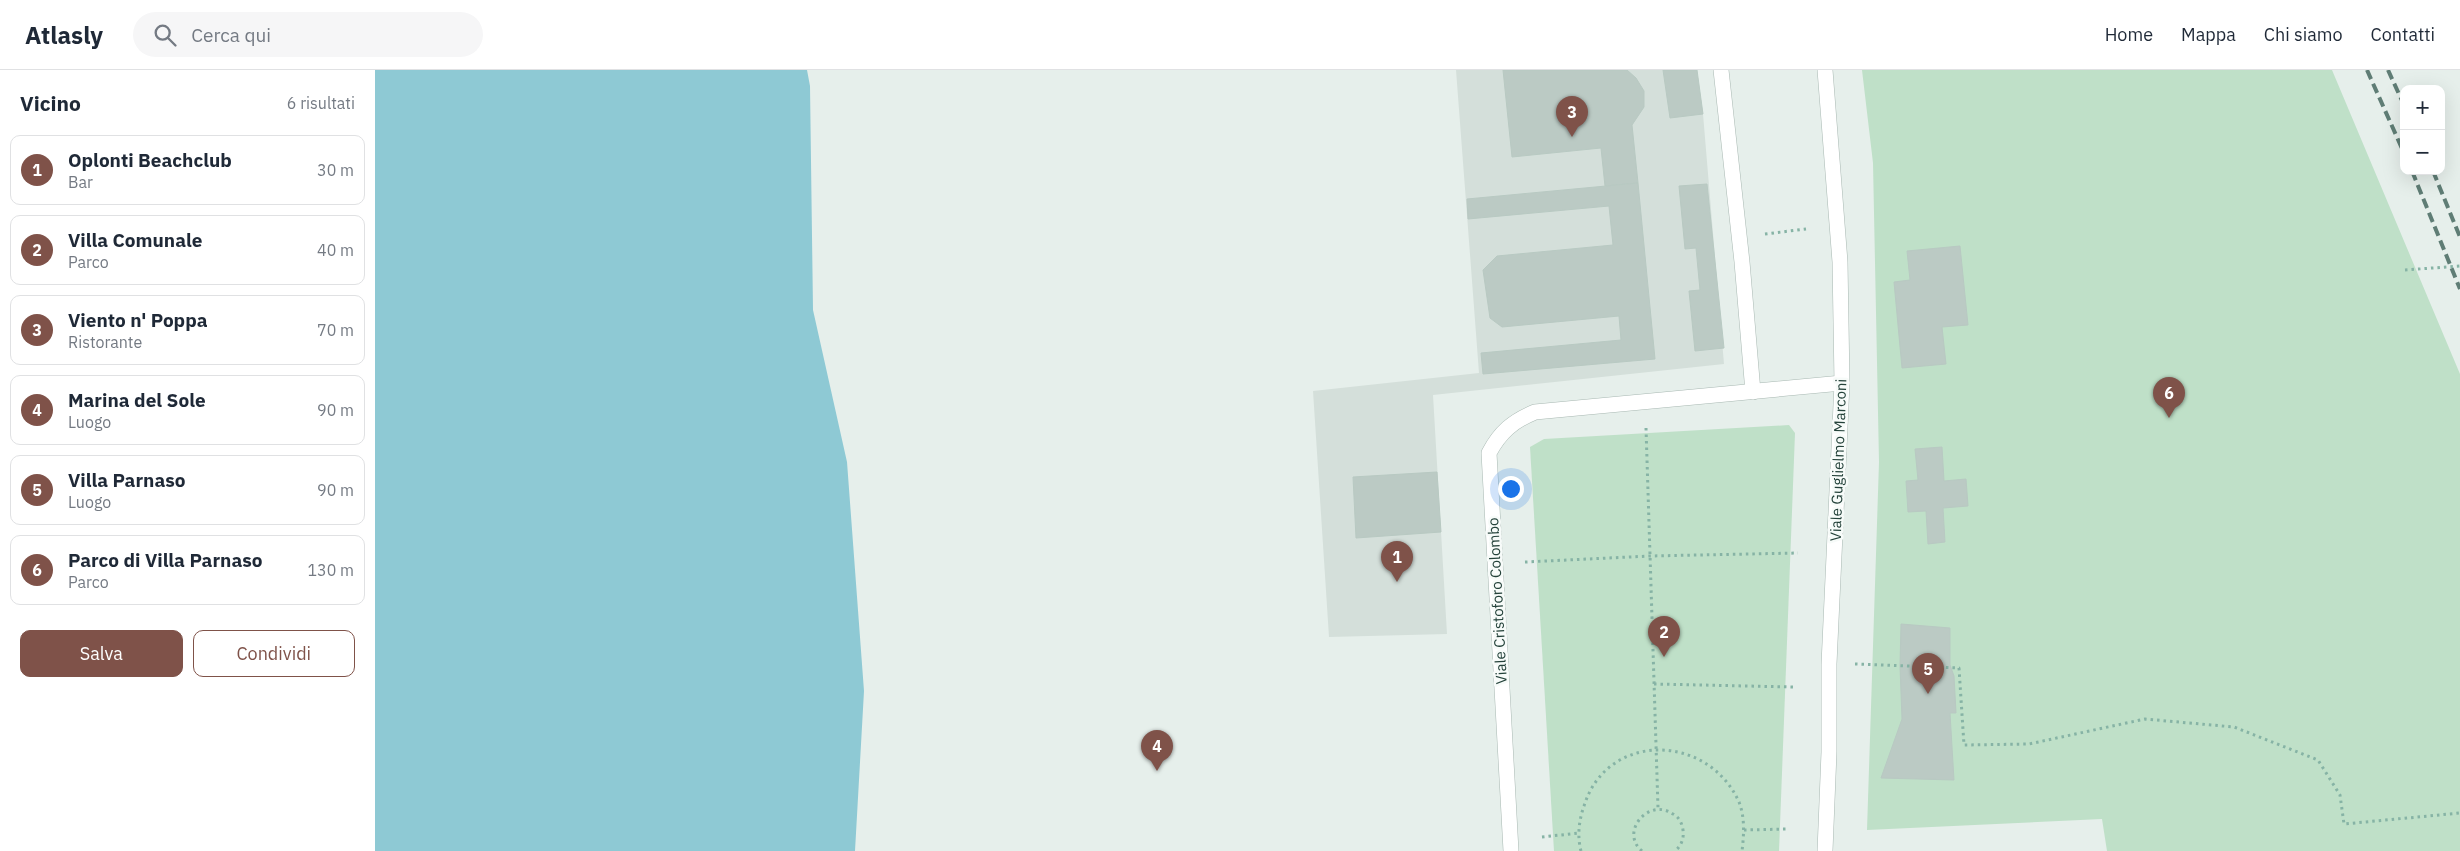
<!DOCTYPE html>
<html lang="it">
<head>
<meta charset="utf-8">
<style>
  :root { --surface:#fff; --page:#f6f6f7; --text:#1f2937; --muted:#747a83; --line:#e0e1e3; --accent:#7f5249 }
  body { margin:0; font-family:"IBM Plex Sans",sans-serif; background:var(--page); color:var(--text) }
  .controls { position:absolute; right:15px; top:15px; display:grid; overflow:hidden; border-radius:10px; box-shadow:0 5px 20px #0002 }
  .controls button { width:45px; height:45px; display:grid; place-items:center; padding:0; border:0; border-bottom:1px solid var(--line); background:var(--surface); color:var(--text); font:25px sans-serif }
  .you { position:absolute; left:1135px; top:418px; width:18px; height:18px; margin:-12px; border:4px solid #fff; border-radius:50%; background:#1a73e8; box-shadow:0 0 0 8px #1a73e833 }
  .badge { display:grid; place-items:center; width:32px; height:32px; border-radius:50%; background:var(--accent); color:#fff; font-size:16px; font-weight:700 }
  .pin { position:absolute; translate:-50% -41px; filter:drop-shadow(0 1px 2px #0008) }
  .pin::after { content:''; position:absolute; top:26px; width:18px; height:15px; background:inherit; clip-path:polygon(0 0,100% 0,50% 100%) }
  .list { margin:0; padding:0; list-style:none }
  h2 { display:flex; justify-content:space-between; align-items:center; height:65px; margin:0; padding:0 20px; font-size:21px }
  h2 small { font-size:16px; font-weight:400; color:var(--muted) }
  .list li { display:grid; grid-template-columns:32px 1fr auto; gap:15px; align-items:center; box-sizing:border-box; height:70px; margin:0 10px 10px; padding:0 10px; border:1px solid var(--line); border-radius:10px }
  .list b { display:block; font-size:19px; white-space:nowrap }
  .list p { margin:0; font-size:16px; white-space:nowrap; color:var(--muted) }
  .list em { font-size:16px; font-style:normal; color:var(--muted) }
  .actions { display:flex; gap:10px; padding:15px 20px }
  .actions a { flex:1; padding:11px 0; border:1px solid var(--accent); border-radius:10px; text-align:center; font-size:18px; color:var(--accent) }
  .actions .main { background:var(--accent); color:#fff }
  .icon { flex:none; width:28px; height:28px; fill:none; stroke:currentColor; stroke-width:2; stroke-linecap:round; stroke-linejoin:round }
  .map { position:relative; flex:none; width:2085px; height:781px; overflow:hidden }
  header { display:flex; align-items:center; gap:30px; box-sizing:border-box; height:70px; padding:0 25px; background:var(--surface); border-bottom:1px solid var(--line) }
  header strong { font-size:24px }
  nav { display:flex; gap:28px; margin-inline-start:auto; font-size:18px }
  .search { width:350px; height:45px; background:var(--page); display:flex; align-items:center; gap:12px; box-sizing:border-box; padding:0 18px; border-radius:28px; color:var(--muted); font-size:19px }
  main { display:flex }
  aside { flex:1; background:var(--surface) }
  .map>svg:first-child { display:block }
</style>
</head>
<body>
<header>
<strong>Atlasly</strong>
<div class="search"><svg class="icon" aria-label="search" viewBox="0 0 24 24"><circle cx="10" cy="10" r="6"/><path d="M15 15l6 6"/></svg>Cerca qui</div>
<nav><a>Home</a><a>Mappa</a><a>Chi siamo</a><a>Contatti</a></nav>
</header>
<main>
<aside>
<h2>Vicino<small>6 risultati</small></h2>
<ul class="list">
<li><span class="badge">1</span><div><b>Oplonti Beachclub</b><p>Bar</p></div><em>30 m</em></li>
<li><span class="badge">2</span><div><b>Villa Comunale</b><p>Parco</p></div><em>40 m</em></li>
<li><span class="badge">3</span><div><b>Viento n' Poppa</b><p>Ristorante</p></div><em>70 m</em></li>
<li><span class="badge">4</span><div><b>Marina del Sole</b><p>Luogo</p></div><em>90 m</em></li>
<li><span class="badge">5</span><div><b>Villa Parnaso</b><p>Luogo</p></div><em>90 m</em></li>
<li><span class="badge">6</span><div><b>Parco di Villa Parnaso</b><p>Parco</p></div><em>130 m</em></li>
</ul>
<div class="actions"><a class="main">Salva</a><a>Condividi</a></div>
</aside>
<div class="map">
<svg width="2085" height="781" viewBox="0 0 2085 781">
  <rect width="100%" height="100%" fill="#e6efeb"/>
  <!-- built -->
  <polygon fill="#d4dfda" points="1081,0 1322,0 1328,44 1349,294 1058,325 1072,564 954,567 938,321 1104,303"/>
  <!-- green -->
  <g fill="#bfe0c8">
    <polygon points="1487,0 1957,0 2085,304 2085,781 1732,781 1727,749 1492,760 1504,392 1498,93"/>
    <polygon points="1414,355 1420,363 1404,781 1179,781 1155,377 1169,369"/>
  </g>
  <!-- water -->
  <polygon fill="#8ec9d4" points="0,0 432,0 435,16 438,240 472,392 489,621 480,781 0,781"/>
  <!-- building -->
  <g fill="#bbcac4" stroke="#b8c9c2">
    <polygon points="1128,0 1252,0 1261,8 1269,21 1269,37 1257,55 1263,113 1230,116 1226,78 1137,87"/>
    <polygon points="1288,0 1322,0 1328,44 1295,48"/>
    <polygon points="1263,113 1280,289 1108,304 1106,283 1246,270 1244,246 1127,257 1115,248 1108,200 1122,186 1238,175 1234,136 1093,149 1092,129"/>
    <polygon points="1332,114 1349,278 1320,281 1314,221 1325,220 1321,178 1310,179 1304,116"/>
    <polygon points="1585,176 1593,255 1567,257 1571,294 1527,298 1519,212 1535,210 1532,181"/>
    <polygon points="1567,377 1569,411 1591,409 1593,436 1568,438 1570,472 1553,474 1551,441 1533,442 1531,411 1543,410 1540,379"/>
    <polygon points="1062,402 1066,462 981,468 978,407"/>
    <polygon points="1526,554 1575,558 1575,595 1579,606 1581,643 1575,643 1579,710 1506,708 1527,649 1525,596"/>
  </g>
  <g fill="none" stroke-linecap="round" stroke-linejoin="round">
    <!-- minor casing -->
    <g stroke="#a8b8b2" stroke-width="16">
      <g id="minor">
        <polyline points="1346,0 1367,192 1378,322"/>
        <polyline points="1450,0 1465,192 1467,313 1454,594 1454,682 1450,781"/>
        <path d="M1136 781 1114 383C1125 362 1138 351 1160 342L1467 313"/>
      </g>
    </g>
    <!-- path -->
    <g stroke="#86b3a5" stroke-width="3" stroke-dasharray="2.5 4" stroke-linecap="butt">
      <polyline points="1390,164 1431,159"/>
      <polyline points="1271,358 1283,738"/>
      <polyline points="1150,492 1275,486 1423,483"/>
      <polyline points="1480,594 1584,598 1589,675 1654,674 1770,649 1859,657 1943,690 1965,725 1969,754 2085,743"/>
      <polyline points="1279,614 1418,617"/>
      <polyline points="1369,760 1413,759"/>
      <polyline points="1167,767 1204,763"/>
      <path d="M1206 781C1202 766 1204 750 1209 736 1232 661 1333 663 1364 732 1370 747 1369 765 1367 781"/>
      <path d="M1267 781C1244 762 1274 727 1298 744 1304 747 1307 753 1308 760 1309 768 1307 775 1300 781"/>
    </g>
    <!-- minor -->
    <use href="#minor" stroke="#fff" stroke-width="15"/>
    <!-- rail -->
    <g stroke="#5f7d75" stroke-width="4" stroke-dasharray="10 5" stroke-linecap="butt">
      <polyline points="1992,0 2029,83"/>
      <polyline points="2013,0 2029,35"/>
      <polyline points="2037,101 2085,219"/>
      <polyline points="2058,101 2085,167"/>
    </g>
    <!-- path-bridge -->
    <polyline stroke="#86b3a5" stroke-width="3" stroke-dasharray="2.5 4" stroke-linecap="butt" points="2030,200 2085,196"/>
  </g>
  <g text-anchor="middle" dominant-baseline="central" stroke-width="5" stroke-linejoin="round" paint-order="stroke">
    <!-- street labels -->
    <g font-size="15" fill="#24423a" stroke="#f7fbf9">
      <text transform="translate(1463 390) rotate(-88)">Viale Guglielmo Marconi</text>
      <text transform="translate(1122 531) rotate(-93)">Viale Cristoforo Colombo</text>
    </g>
  </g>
</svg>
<div class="controls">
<button>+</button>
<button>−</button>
</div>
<div class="you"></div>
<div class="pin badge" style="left:1022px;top:512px">1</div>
<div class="pin badge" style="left:1289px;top:587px">2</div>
<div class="pin badge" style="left:1197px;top:67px">3</div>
<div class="pin badge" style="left:782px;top:701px">4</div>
<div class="pin badge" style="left:1553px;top:624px">5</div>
<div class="pin badge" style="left:1794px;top:348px">6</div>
</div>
</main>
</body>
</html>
